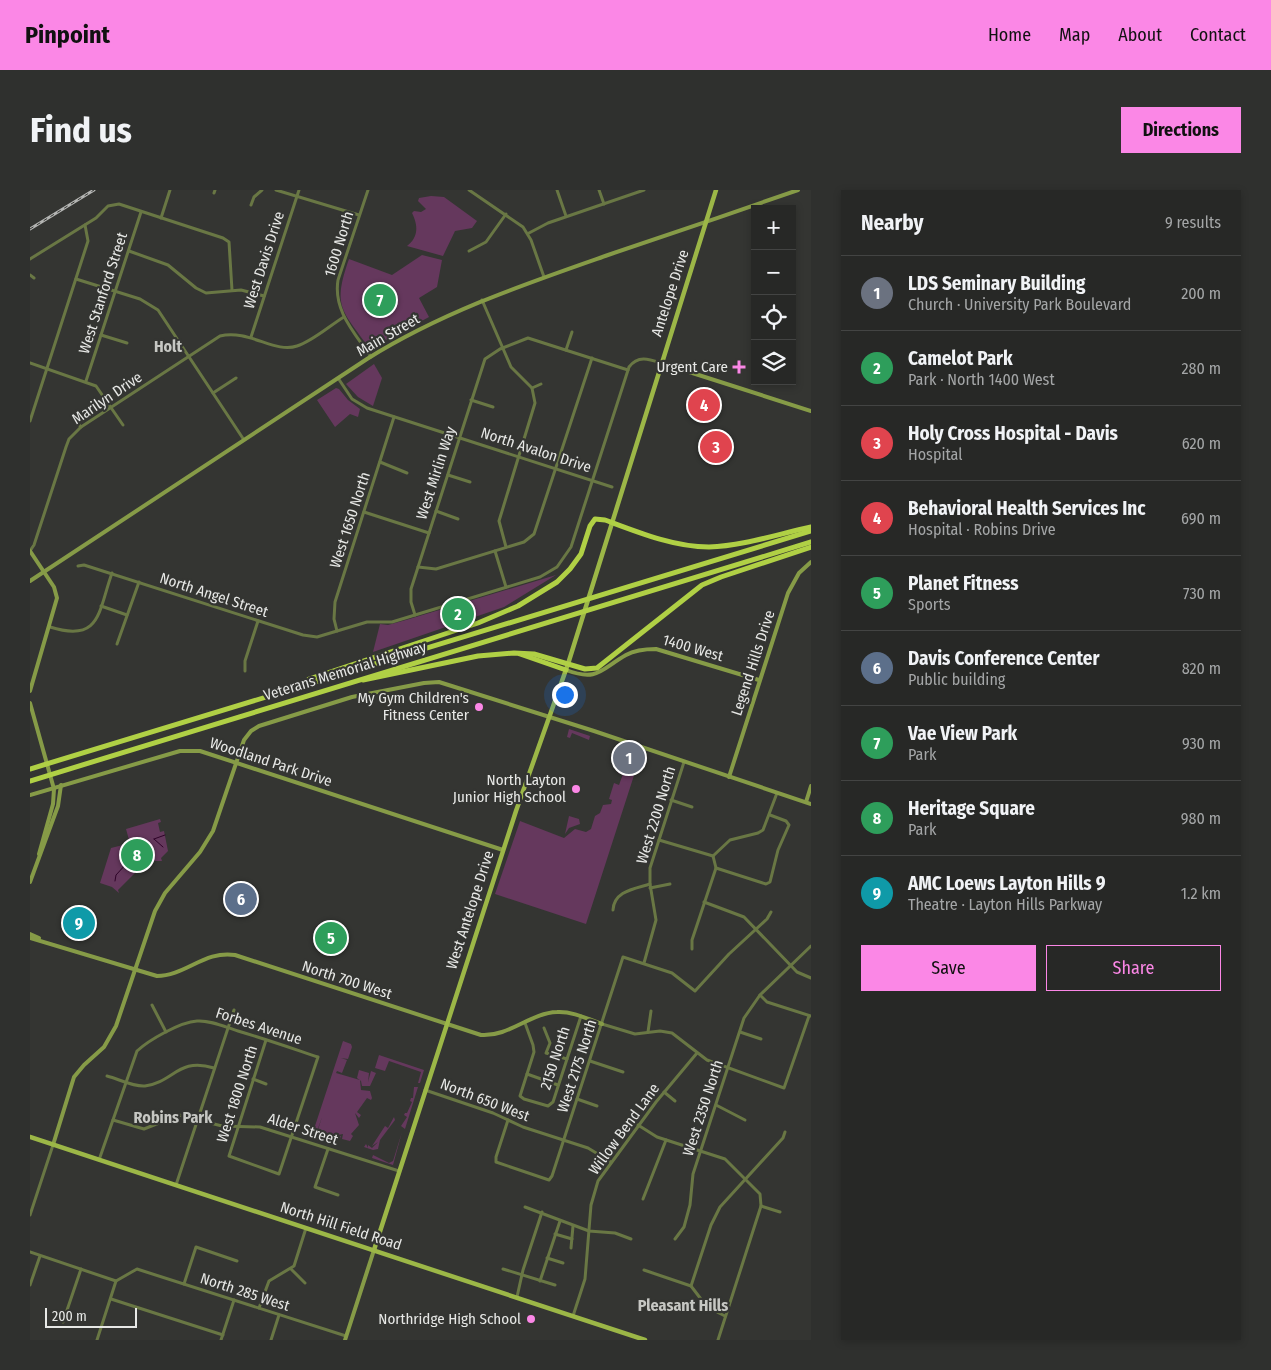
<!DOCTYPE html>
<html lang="en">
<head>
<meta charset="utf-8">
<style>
  :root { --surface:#272826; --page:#2f302e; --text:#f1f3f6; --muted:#a4a6a7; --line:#434443; --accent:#fb87e6 }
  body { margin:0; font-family:"Fira Sans Condensed",sans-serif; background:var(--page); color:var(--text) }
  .controls { position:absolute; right:15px; top:15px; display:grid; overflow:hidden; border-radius:0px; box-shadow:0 2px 8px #0003 }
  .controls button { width:45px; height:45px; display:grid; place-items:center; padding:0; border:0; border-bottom:1px solid var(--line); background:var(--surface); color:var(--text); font:25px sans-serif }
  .scale { position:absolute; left:15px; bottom:12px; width:92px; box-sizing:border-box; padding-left:5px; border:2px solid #e7e8e6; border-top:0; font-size:14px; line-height:18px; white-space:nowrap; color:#e7e8e6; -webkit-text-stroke:4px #343532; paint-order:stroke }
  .you { position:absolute; left:534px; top:504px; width:18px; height:18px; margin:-12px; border:4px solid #fff; border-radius:50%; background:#1a73e8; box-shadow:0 0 0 8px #1a73e833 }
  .badge { display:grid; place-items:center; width:32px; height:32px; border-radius:50%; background:var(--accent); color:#fff; font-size:16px; font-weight:700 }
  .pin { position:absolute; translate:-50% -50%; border:2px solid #fff; box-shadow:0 1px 5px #0006 }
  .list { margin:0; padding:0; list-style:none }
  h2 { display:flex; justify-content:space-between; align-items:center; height:65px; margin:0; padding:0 20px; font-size:21px }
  h2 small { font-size:16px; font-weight:400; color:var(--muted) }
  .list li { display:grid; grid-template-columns:32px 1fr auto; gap:15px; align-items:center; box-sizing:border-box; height:75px; padding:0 20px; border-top:1px solid var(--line) }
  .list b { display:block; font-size:19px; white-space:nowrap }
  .list p { margin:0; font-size:16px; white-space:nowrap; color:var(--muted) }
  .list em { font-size:16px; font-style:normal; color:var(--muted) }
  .actions { display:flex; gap:10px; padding:15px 20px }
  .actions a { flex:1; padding:11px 0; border:1px solid var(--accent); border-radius:0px; text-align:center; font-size:18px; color:var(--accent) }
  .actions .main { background:var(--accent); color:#111 }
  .icon { flex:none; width:28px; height:28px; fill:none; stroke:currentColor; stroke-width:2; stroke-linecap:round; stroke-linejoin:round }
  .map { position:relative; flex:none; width:781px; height:1150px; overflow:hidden; border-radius:0px }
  header { display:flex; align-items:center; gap:30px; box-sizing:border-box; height:70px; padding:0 25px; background:var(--accent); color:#111 }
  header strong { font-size:24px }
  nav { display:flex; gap:28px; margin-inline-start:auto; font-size:18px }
  .intro { display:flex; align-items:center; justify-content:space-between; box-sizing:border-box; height:120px; padding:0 30px }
  h1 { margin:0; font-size:35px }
  .button { padding:12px 22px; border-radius:0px; background:var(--accent); color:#111; font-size:18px; font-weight:700 }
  main { display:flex; gap:30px; padding:0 30px }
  aside { flex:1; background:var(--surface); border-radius:0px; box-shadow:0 2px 8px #0003 }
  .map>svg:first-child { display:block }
</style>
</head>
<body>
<header>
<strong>Pinpoint</strong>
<nav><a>Home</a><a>Map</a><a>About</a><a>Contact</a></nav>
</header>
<div class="intro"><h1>Find us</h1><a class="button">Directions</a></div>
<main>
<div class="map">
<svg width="781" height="1150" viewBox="0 0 781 1150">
  <rect width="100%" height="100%" fill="#343532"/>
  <!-- green -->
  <g fill="#65385d">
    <path d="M401 6 414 7 447 31 442 38 425 41 413 66 377 56C389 47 388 35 382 23L384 21 391 22 396 19 388 11 389 8Z"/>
    <path d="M392 65 412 70 407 97 389 108 399 127 340 159C312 120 302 117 319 69L362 85Z"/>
    <polygon points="344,174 352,188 343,216 328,207 316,194"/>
    <polygon points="306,198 309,199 318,210 330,219 328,227 320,224 305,237 287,210"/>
    <polygon points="526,385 474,417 343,462 350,434 358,435 376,430"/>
    <polygon points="539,539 560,546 559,550 542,543 540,548 537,547"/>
    <polygon points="591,569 602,573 603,570 608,573 556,734 465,704 490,631 534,648 545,639 556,642 561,639 565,626 570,623 573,615 581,614 582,610 579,609 584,593 589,595 593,584 588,583"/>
    <polygon points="539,626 549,629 550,634 539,638 535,644"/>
    <polygon points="130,629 131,632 128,633 130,642 134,641 138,661 131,668 132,671 122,671 111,682 108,680 88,700 89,703 82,697 70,693 81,658 97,654 96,652 99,650 96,639"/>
    <polygon points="313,851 321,854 322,857 318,869 311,868 317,870 312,883 307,881 306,883 330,890 331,900 340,901 342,908 341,910 337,908 327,922 331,925 329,928 325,923 329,935 321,944 323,946 320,951 312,949 313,944 303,946 311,946 310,949 303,948 297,952 298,949 289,948 287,943 292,927 286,944 290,951 281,948"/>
    <polygon points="349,865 394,880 390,893 388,893 391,882 359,871 355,881 345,878"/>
    <polygon points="329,880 339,883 338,892 341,881 346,883 340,896 332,896 331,891 327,888"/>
    <polygon points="384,897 388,897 375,939 371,936 377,927 374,925 375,923 377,923 382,912 380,911 381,908 383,908"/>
    <polygon points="364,927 365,930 350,950 348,959 343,960 334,957 336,954 338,958 338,955 342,958 348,952 342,956 355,936 358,938"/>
    <polygon points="372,942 363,975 342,968 343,965 359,973 363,971"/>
  </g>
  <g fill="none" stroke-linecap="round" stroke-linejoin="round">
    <!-- stream -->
    <g stroke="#2e0328" stroke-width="1">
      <polyline points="124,649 133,657"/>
      <polyline points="124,649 135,645"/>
      <polyline points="85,691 86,685 97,673 97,666 102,662 105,653"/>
    </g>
    <!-- street -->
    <g stroke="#697744" stroke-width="3">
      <polyline points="246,0 329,25"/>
      <path d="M338 0 308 90C303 121 325 143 341 167"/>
      <polyline points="439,0 493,37 501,50 514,87"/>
      <polyline points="527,0 536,26"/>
      <polyline points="569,0 574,14"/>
      <polyline points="184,3 185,0"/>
      <polyline points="221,15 224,7 232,0"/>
      <polyline points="131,28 140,0"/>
      <polyline points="499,43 518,33 614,0"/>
      <polyline points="99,61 138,75 166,98 176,103 211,100 234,106"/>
      <polyline points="439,61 456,52 476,24"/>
      <polyline points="0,69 66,28 78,16 89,14 193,48 199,52 202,100"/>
      <polyline points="0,85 4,88"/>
      <polyline points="46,89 110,109 128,120 214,250"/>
      <polyline points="452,110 481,177 502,198 505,213 469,331 476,357"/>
      <polyline points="71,145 97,153"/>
      <polyline points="221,147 269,0"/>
      <polyline points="536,160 542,142"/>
      <polyline points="0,173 66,196 93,235"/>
      <polyline points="308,188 322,209 337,218 582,297"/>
      <polyline points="56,191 111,22"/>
      <polyline points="502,198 511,194"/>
      <polyline points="183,203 206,188"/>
      <polyline points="441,210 463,217"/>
      <polyline points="44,229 51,237"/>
      <polyline points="0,231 58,51 55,35"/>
      <polyline points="350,272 377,283"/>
      <polyline points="418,285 440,292"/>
      <polyline points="406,321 428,329"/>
      <polyline points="334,322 399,343"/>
      <path d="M0 361 4 355 36 257 39 249 51 237 190 146C219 139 245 164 267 156 283 151 299 136 314 127"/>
      <polyline points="465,361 476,397"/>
      <path d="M48 376 54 375 273 445 287 447 337 432H362L510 387 527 377 541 357 599 177C608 165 619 169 631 173"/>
      <polyline points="388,377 406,379 494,352 504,344 562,168"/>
      <polyline points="71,416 97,425"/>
      <polyline points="385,425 381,412 381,399 455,169 470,159 498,148 598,180"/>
      <path d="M20 437C71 453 68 422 82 383"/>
      <polyline points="307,441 304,429 305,412 364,227"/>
      <polyline points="87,454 109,392"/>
      <polyline points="215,481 215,471 228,431"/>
      <polyline points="641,610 662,617"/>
      <polyline points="629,650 683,666"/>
      <polyline points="683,666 700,650 728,643 733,640 747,603"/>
      <polyline points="686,678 736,694 740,692 748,660 759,635 756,631 740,625"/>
      <polyline points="620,698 640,694"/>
      <polyline points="674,712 714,727 767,782 781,788"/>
      <path d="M583 720C584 701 604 699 620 694"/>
      <polyline points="662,759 662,750 686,678 683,666"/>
      <polyline points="614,773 626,730 620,694 620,678 654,572"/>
      <polyline points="730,805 737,812 781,826"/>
      <polyline points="122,815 136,842"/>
      <polyline points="495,833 503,855 504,862 490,906 494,909 518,916 523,912 551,826"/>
      <polyline points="572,834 605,844 630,841 642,843 677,870 754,898 779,826"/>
      <polyline points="514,838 520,853 516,863 537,869"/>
      <polyline points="618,842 621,821"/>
      <polyline points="710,842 731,849"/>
      <polyline points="560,871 593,882"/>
      <polyline points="497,884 528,895"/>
      <path d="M77 886C89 889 103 897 115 896 144 892 148 867 184 878"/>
      <polyline points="223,889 236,894"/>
      <polyline points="395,900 463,923 493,937 558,958 581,972"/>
      <polyline points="634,902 645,911"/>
      <polyline points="547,909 567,916"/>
      <polyline points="686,915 715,930"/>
      <polyline points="83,930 114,939 149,925 192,936 230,937 369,981"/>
      <polyline points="478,930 466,967 466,972 519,990 522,986 593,767 642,783 665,801 699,764 737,729 741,722"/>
      <polyline points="608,935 627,947 695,969 730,1004 731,1016 688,1150"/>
      <polyline points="298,959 285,997 308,1005"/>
      <path d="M69 970 107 861C119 850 150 832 167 831 181 830 195 837 208 841 235 849 261 858 288 867L249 984 199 966 236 850"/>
      <polyline points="146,995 204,820"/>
      <polyline points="613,1009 636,950"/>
      <polyline points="731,1016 750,1022"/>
      <polyline points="495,1017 559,1041 585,1043 601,1049"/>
      <polyline points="0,1025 23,955"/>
      <polyline points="525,1044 542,1049"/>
      <polyline points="645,1049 654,1037 660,1015 663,984 714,828 730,805 781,756"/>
      <polyline points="541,1058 543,1036"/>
      <polyline points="0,1062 86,1091 107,1079 316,1146"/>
      <polyline points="517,1068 533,1073"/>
      <polyline points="261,1079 275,1093"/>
      <polyline points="473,1079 525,1095"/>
      <polyline points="614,1080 661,1096 677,1117 695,1126"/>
      <polyline points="510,1091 530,1031"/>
      <polyline points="154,1094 166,1057 207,1071"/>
      <polyline points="0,1095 10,1066"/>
      <polyline points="661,1096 681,1035 690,1017 753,948 755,942"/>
      <polyline points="487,1107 493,1080 512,1022"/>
      <polyline points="81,1109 193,1145"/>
      <polyline points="229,1118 239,1091 264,1076 276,1038"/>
      <polyline points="543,1126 555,1089 561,1015 568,991 626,912 667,863"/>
      <polyline points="33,1132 51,1079"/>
      <polyline points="67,1150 86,1091"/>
      <polyline points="191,1150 204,1110"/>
      <polyline points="241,1150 249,1125"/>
    </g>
    <!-- secondary -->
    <g stroke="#869b47" stroke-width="4">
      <polyline points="631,173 781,221"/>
      <polyline points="0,361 24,397 27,408 0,501"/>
      <path d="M0 391 337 169C412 122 495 94 578 65 641 44 705 22 768 0"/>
      <path d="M536 480C568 492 571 479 596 465 605 460 616 459 626 459L729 490"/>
      <polyline points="0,513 24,599 23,614 9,664"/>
      <polyline points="699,587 758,403 769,383 781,372"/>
      <polyline points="0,605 150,561 170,561 473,660"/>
      <polyline points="776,612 781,596"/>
      <polyline points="0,692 28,616 31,595"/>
      <polyline points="0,744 9,748"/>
      <path d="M0 748 127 786C155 786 175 760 205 765L451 845C479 847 500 823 527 822 542 821 558 829 572 834"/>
      <polyline points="23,955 44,887 54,875 74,857 86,836 125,721 135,703 170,662 183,641 214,550 221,541 229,536 322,507 394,493 409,492 564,541 781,614"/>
      <polyline points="315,1150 344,1060"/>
    </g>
    <!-- primary -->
    <g stroke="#9cb747" stroke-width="4.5">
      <polyline points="0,947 615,1150"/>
      <polyline points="344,1060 486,621 538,474 686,0"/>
    </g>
    <!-- highway -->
    <g stroke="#b0d045" stroke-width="5">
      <polyline points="490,464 536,480"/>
      <path d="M279 489 448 433 488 416 527 392 540 379 551 364 560 336 565 329 575 330C607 342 644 357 679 357 713 356 748 344 781 337"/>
      <polyline points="333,490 448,466 484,463 504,464 555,479 567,478 672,395 691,387 781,357"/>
      <polyline points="0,579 781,341"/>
      <polyline points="0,591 781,352"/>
    </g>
    <!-- rail casing -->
    <g stroke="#b4b5b3" stroke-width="3">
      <polyline id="rail" points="0,39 64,0"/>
    </g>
    <!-- rail -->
    <use href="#rail" stroke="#343532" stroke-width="1" stroke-dasharray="4" stroke-linecap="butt"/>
  </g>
  <!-- markers -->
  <g fill="#fb87e6" stroke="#343532" stroke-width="2">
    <path d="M706.5 169.5h5v5h5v5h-5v5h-5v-5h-5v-5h5z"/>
    <circle cx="449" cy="517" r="5"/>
    <circle cx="546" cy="599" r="5"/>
    <circle cx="501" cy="1129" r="5"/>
  </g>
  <g text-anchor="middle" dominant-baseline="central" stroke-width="4.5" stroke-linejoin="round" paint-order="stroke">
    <!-- street labels -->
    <g font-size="15" fill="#e7e8e6" stroke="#343532">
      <text transform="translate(309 54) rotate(-73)">1600 North</text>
      <text transform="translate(234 70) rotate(-72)">West Davis Drive</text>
      <text transform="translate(73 103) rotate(-72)">West Stanford Street</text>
      <text transform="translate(640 103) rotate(-72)">Antelope Drive</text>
      <text transform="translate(358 145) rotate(-30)">Main Street</text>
      <text transform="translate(77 208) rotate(-34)">Marilyn Drive</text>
      <text transform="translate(506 260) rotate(18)">North Avalon Drive</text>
      <text transform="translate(406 283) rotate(-72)">West Mirlin Way</text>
      <text transform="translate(320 330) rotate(-72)">West 1650 North</text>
      <text transform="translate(184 405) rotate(18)">North Angel Street</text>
      <text transform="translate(663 458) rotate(16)">1400 West</text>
      <text transform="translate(723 473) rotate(-72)">Legend Hills Drive</text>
      <text transform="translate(315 481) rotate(-17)">Veterans Memorial Highway</text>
      <text transform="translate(241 572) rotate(18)">Woodland Park Drive</text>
      <text transform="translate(626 625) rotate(-73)">West 2200 North</text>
      <text transform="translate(440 720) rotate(-72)">West Antelope Drive</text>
      <text transform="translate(317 790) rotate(18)">North 700 West</text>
      <text transform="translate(229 836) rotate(18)">Forbes Avenue</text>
      <text transform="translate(525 868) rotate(-72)">2150 North</text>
      <text transform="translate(547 876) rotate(-72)">West 2175 North</text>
      <text transform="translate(207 904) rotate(-72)">West 1800 North</text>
      <text transform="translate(455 910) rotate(21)">North 650 West</text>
      <text transform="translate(673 918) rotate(-72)">West 2350 North</text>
      <text transform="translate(273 939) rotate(18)">Alder Street</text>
      <text transform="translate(594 939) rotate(-54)">Willow Bend Lane</text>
      <text transform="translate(311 1036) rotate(18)">North Hill Field Road</text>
      <text transform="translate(215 1102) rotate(18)">North 285 West</text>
    </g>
    <!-- poi labels -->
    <g font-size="15" fill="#e7e8e6" stroke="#343532" text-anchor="end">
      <text x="698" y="177">Urgent Care</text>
      <text x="439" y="508">My Gym Children's<tspan x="439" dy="17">Fitness Center</tspan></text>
      <text x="536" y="590">North Layton<tspan x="536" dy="17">Junior High School</tspan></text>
      <text x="491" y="1129">Northridge High School</text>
    </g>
    <!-- neighbourhood labels -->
    <g font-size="16" font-weight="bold" fill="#c6c7c3" stroke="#343532">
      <text x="138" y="156">Holt</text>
      <text x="143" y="927">Robins Park</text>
      <text x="653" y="1115">Pleasant Hills</text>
    </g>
  </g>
</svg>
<div class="controls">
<button>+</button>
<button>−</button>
<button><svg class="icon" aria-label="locate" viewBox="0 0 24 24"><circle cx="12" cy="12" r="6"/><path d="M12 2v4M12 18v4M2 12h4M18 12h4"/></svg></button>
<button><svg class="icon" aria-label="layers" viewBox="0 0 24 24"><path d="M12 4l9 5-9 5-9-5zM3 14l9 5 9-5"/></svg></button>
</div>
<div class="scale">200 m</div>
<div class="you"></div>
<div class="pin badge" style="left:599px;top:568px;background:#6b7280">1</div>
<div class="pin badge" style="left:428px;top:424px;background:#2e9e5b">2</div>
<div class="pin badge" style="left:686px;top:257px;background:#e0444e">3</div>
<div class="pin badge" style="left:674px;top:215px;background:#e0444e">4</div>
<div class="pin badge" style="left:301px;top:748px;background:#2e9e5b">5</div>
<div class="pin badge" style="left:211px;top:709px;background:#5c6f8a">6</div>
<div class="pin badge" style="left:350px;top:110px;background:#2e9e5b">7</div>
<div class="pin badge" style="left:107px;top:665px;background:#2e9e5b">8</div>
<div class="pin badge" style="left:49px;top:733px;background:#0f9aa8">9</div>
</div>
<aside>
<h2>Nearby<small>9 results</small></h2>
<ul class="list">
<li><span class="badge" style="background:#6b7280">1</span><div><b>LDS Seminary Building</b><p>Church · University Park Boulevard</p></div><em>200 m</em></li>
<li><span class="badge" style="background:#2e9e5b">2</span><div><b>Camelot Park</b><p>Park · North 1400 West</p></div><em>280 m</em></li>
<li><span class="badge" style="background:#e0444e">3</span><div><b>Holy Cross Hospital - Davis</b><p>Hospital</p></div><em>620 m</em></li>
<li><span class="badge" style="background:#e0444e">4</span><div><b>Behavioral Health Services Inc</b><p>Hospital · Robins Drive</p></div><em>690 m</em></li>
<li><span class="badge" style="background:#2e9e5b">5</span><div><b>Planet Fitness</b><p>Sports</p></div><em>730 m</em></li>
<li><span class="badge" style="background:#5c6f8a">6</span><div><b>Davis Conference Center</b><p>Public building</p></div><em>820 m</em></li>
<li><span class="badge" style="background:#2e9e5b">7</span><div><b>Vae View Park</b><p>Park</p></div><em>930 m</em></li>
<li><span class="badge" style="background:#2e9e5b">8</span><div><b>Heritage Square</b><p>Park</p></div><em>980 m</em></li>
<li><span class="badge" style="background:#0f9aa8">9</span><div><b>AMC Loews Layton Hills 9</b><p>Theatre · Layton Hills Parkway</p></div><em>1.2 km</em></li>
</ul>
<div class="actions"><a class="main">Save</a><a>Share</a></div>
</aside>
</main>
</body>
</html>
